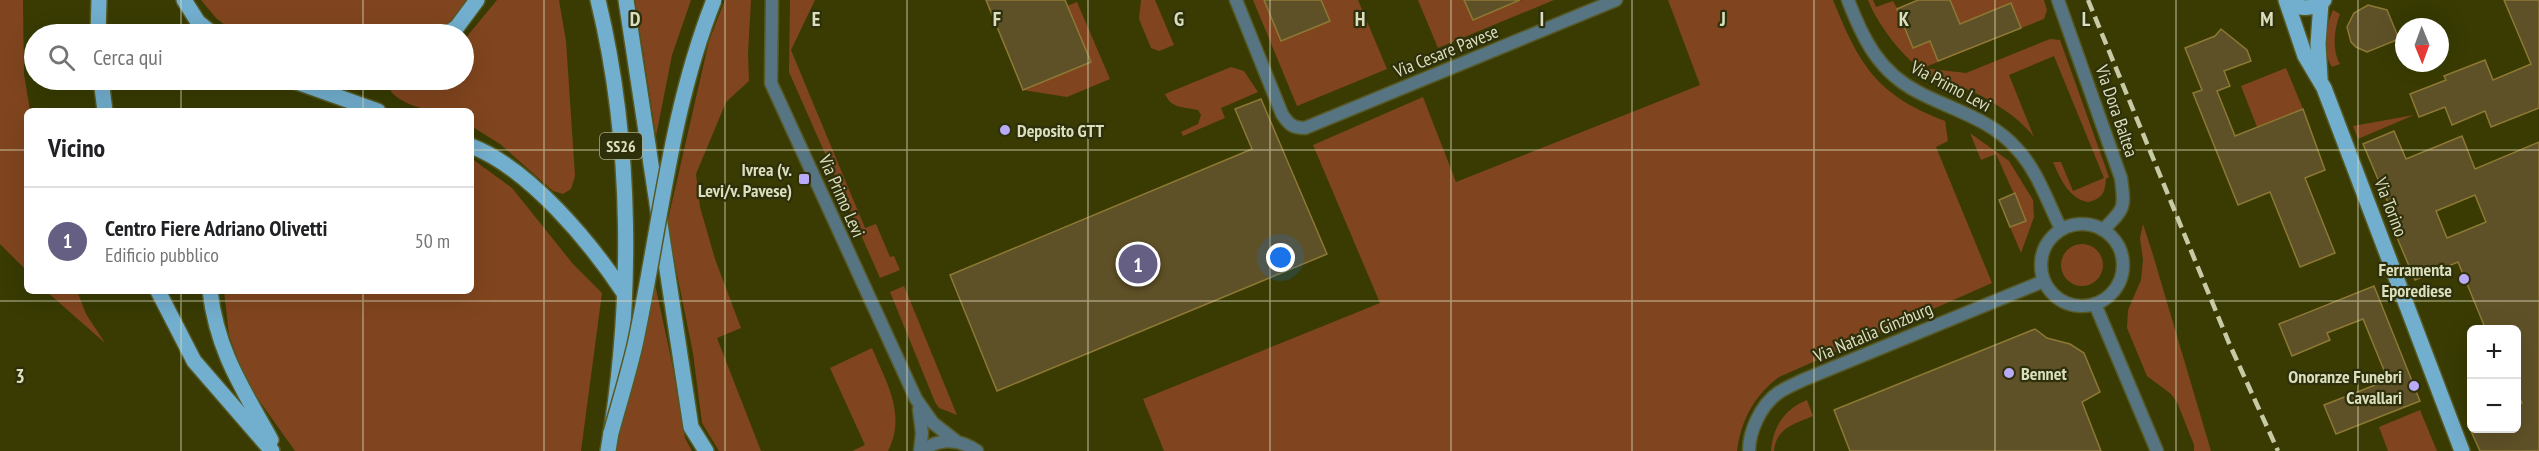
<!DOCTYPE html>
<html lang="it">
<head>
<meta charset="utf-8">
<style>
  :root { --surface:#fff; --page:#f2f2f2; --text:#202124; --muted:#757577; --line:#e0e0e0; --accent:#655f83 }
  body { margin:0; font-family:"PT Sans Narrow",sans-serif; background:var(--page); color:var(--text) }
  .controls { position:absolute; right:18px; bottom:18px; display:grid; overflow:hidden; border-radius:9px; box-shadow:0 6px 24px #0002 }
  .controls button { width:54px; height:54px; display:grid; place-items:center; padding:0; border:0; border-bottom:2px solid var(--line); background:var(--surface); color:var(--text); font:30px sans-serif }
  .compass { position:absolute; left:2395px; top:18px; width:54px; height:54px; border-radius:50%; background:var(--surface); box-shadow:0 6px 24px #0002; rotate:179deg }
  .you { position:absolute; left:1281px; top:258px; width:21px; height:21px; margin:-15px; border:4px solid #fff; border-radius:50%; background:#1a73e8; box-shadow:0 0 0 9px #1a73e833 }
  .badge { display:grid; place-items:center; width:39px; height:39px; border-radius:50%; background:var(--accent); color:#fff; font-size:20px; font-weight:700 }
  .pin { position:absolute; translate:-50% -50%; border:3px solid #fff; box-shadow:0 2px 6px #0006 }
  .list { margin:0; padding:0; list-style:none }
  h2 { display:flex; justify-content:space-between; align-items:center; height:78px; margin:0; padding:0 24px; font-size:26px }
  h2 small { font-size:20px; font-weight:400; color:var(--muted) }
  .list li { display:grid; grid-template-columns:39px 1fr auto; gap:18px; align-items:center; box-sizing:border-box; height:108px; padding:0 24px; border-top:2px solid var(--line) }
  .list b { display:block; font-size:22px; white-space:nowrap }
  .list p { margin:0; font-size:20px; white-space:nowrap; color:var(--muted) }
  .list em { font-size:20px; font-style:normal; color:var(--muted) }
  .icon { flex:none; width:33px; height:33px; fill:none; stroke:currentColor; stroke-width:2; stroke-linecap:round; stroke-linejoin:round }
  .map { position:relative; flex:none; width:2539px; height:451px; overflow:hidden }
  .search { position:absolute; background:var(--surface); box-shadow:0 6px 24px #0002; left:24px; top:24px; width:450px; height:66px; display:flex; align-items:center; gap:15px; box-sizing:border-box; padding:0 21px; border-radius:33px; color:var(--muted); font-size:22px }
  .panel { position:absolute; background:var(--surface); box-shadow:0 6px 24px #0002; left:24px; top:108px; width:450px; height:186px; border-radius:9px }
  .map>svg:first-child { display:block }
</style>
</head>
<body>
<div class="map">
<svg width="2539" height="451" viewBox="0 0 2539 451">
  <rect width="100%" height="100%" fill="#393b03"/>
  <!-- green -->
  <g fill="#80451e">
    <polygon points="0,0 23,0 23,5 24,74 30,111 27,111 27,271 0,244"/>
    <polygon points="201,0 470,0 453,22 436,34 236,34 216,18"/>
    <path d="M497 0H559L566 41 575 176 571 189 563 194 553 191 500 144 471 126V111C442 111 413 113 391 92L392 84 397 80H464V40Z"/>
    <polygon points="635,0 691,0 672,55 656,136"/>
    <polygon points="725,0 751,0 748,54 749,81 726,102 696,174 700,207 715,259 741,328 717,338 761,451 719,451 702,423 693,353 667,224 709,41"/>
    <polygon points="790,0 815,0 791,50 865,228 876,224 890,257 894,256 900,270 880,278 789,72"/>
    <polygon points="1141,0 1155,0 1174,45 1159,51 1151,48 1139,19"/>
    <polygon points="1253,0 1264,0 1281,41 1329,21 1321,0 1358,0 1387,69 1297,106"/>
    <polygon points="1418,0 1464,0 1473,20 1522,0 1554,0 1438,48"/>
    <path d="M1668 0H1833C1859 64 1876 95 1945 121L1948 141 1936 147 1992 283 1779 377C1754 396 1741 420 1737 451H1164L1143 399 1380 303 1313 145 1423 97 1456 182 1700 85Z"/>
    <path d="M1868 0H1873L1876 7 1893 1 1897 8 1918 0H2044L2047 10 2044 19 1923 68 1966 73 2050 39 2060 40 2109 177 2106 179C2105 193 2102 199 2088 202 2069 199 2060 178 2053 162H2061L2073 191 2104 178 2054 56 2009 75 2034 137C2018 116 1987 97 1962 87 1954 84 1944 83 1936 79 1909 66 1879 28 1868 0Z"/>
    <polygon points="1077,2 1110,79 1067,97 1023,90 1067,6"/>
    <path d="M2333 10 2340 14C2334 29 2332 50 2340 64L2332 67C2322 51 2325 27 2333 10Z"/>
    <path d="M1231 67 1244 71 1258 92 1221 108 1225 118 1183 136 1181 132 1198 124 1201 115 1198 110C1185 107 1171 109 1165 94Z"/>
    <polygon points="2286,68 2303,109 2257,127 2241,86"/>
    <polygon points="2414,115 2358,139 2353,126"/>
    <polygon points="1970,133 2009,161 2033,200 2034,217 2021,253 2010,227 2026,221 1996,154 1981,160"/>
    <polygon points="471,158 512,188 573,264 602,293 581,451 295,451 246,382 229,335 224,291 471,291"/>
    <polygon points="2143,224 2153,255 2211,451 2194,451 2194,445 2177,402 2171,394 2147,376 2127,328 2128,310 2141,280 2143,260 2140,238"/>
    <circle cx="2082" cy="265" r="21"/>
    <polygon points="653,275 672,363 685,438 692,451 614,451"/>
    <polygon points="904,286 957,415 939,408 935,402 890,292"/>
    <polygon points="46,291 77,291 86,314 105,343"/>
    <path d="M872 348C886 382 907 415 888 451H852L865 445 830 368Z"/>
    <path d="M1807 400 1813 416C1794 424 1776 428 1774 451H1771C1773 427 1784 409 1807 400Z"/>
    <polygon points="2420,410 2437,451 2388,451 2379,427"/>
  </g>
  <!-- building -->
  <g fill="#5f5127" stroke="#8d7834" stroke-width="1.5" fill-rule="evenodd">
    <polygon points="986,0 1065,0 1091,62 1023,90"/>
    <polygon points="1264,0 1321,0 1330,21 1281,41"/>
    <polygon points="1464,0 1520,0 1473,20"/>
    <polygon points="1918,0 1950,0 1960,24 2011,3 2021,28 1938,61 1930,41 1913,48 1897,9"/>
    <polygon points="2504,0 2539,0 2539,108 2491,127 2485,111 2452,125 2445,107 2419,117 2410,94 2446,80 2444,76 2485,60 2493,80 2531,64"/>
    <polygon points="2368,5 2387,10 2399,39 2367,52 2356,47 2351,42 2347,27 2354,13"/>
    <polygon points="2221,29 2247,50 2251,61 2224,71 2230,86 2217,91 2235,136 2303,109 2325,170 2305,178 2335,253 2300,267 2270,192 2238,205 2193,93 2202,90 2185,48 2215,36"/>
    <polygon points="1261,99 1327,254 997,391 950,275 1252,149 1235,109"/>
    <path d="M2394 131 2406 159 2462 136 2475 169 2539 142V451H2480L2470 429H2517V406L2522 403 2517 391V330H2486L2458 262 2415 280 2384 207 2389 205 2363 144ZM2475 195 2486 222 2447 238 2436 211Z"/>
    <polygon points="2015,193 2026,221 2010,227 1999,200"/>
    <polygon points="2374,286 2420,401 2336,434 2324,405 2388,380 2363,319 2327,333 2330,340 2292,356 2279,324"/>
    <polygon points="2035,329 2047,338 2070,344 2084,353 2100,392 2082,402 2101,451 1850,451 1834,410"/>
  </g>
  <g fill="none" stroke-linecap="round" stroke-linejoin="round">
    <!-- minor casing -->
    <g stroke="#565924" stroke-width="15">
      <g id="minor">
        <polyline points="772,0 771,83 916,399 933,423 956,441"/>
        <path d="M1236 0 1282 114C1289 125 1293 128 1305 128L1616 0"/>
        <path d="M1848 0C1863 39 1879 72 1918 92 1952 110 1991 119 2017 149 2037 170 2048 203 2061 229"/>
        <path d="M2058 0 2121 178C2125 209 2125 208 2103 230"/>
        <circle cx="2082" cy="265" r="41"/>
        <polyline points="2095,304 2157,451"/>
        <polyline points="919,409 922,433 920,451"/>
        <path d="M923 451C939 437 960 439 977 451"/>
        <path d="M1749 451C1749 431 1761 405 1778 393 1785 388 1795 384 1803 380L2044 281"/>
      </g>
    </g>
    <!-- primary casing -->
    <g stroke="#565924" stroke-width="18">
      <g id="primary">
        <polyline points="184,0 198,22 213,34"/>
        <path d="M598 0C633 144 633 305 608 451"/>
        <polyline points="626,0 691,427 706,451"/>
        <polyline points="2286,0 2305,56 2324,88 2462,451"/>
        <path d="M2287 0C2299 10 2313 10 2324 0"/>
        <polyline points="98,34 99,0"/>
        <polyline points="447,34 457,27 477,0"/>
        <polyline points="2320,78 2318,44 2321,3"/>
        <polyline points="101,80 105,111"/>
        <polyline points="291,80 378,111"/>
        <path d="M471 146C529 168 590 242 624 293"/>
        <polyline points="158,291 194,361 272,451"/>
        <path d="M210 291C217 351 243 389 271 440"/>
      </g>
    </g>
    <!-- minor -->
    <use href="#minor" stroke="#577483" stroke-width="12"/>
    <!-- primary -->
    <use href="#primary" stroke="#72aece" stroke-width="15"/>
    <!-- rail -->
    <polyline stroke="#c7caa5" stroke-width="4.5" stroke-dasharray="12 6" stroke-linecap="butt" points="2088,0 2229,343 2278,451"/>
    <!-- primary-bridge casing -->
    <g stroke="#565924" stroke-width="18" stroke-linecap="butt">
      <path id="primary-bridge" d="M611 433C619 404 628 375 635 345 660 229 670 111 714 0"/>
    </g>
    <!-- primary-bridge -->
    <use href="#primary-bridge" stroke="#72aece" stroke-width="15"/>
  </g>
  <!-- grid -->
  <path fill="none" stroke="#dcdfbd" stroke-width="1.5" stroke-opacity="0.55" d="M181 0V34M363 0V34M544 0V451M725 0V451M907 0V451M1088 0V451M1270 0V451M1451 0V451M1632 0V451M1814 0V451M1995 0V451M2176 0V451M2358 0V451M181 80V111M363 80V111M0 150H27M471 150H2539M181 291V451M363 291V451M0 301H2539"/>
  <!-- markers -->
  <g fill="#b9abf7" stroke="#2e300c" stroke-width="2">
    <circle cx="1005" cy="130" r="6"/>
    <rect x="798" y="173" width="12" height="12" rx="3"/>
    <circle cx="2464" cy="279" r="6"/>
    <circle cx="2009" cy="373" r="6"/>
    <circle cx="2414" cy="386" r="6"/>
  </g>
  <g text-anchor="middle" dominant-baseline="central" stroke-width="4.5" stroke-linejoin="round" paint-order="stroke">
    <!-- shield labels -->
    <rect fill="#2e300c" stroke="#a8aa88" stroke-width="1.5" x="600" y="133" width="42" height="26" rx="4.5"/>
    <g font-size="16" font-weight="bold" fill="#dcdfbd">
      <text x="621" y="146">SS26</text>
    </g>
    <!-- street labels -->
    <g font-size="18" fill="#dcdfbd" stroke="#2e300c">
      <text transform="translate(1446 51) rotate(-22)">Via Cesare Pavese</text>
      <text transform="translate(1951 86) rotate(28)">Via Primo Levi</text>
      <text transform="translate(2117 111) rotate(71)">Via Dora Baltea</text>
      <text transform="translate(842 196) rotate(66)">Via Primo Levi</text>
      <text transform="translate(2391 207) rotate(69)">Via Torino</text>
      <text transform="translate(1873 332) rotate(-23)">Via Natalia Ginzburg</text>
    </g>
    <!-- poi labels -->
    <g font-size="18" font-weight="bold" fill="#dcdfbd" stroke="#2e300c" text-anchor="end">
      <text x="1017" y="130" text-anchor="start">Deposito GTT</text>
      <text x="792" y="169">Ivrea (v.<tspan x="792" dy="21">Levi/v. Pavese)</tspan></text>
      <text x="2452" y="269">Ferramenta<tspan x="2452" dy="21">Eporediese</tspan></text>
      <text x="2021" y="373" text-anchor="start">Bennet</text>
      <text x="2402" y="376">Onoranze Funebri<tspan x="2402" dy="21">Cavallari</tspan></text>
    </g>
  </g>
  <g font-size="20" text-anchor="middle" font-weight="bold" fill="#dcdfbd" stroke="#2e300c" stroke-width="4.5" stroke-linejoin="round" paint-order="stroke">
    <text x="635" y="26">D</text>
    <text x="816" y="26">E</text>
    <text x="997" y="26">F</text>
    <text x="1179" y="26">G</text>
    <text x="1360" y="26">H</text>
    <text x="1542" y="26">I</text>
    <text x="1723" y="26">J</text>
    <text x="1904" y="26">K</text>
    <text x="2086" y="26">L</text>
    <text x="2267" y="26">M</text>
    <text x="20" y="383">3</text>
  </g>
</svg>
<div class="controls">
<button>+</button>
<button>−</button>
</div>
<svg class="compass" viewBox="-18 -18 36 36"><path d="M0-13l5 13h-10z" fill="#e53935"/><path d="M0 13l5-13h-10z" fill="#757577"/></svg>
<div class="you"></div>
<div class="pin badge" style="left:1138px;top:264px">1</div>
<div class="search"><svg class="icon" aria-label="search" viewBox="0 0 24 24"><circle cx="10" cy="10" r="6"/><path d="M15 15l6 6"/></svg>Cerca qui</div>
<section class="panel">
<h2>Vicino<small></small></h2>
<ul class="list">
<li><span class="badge">1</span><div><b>Centro Fiere Adriano Olivetti</b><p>Edificio pubblico</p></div><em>50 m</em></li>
</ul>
</section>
</div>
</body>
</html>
